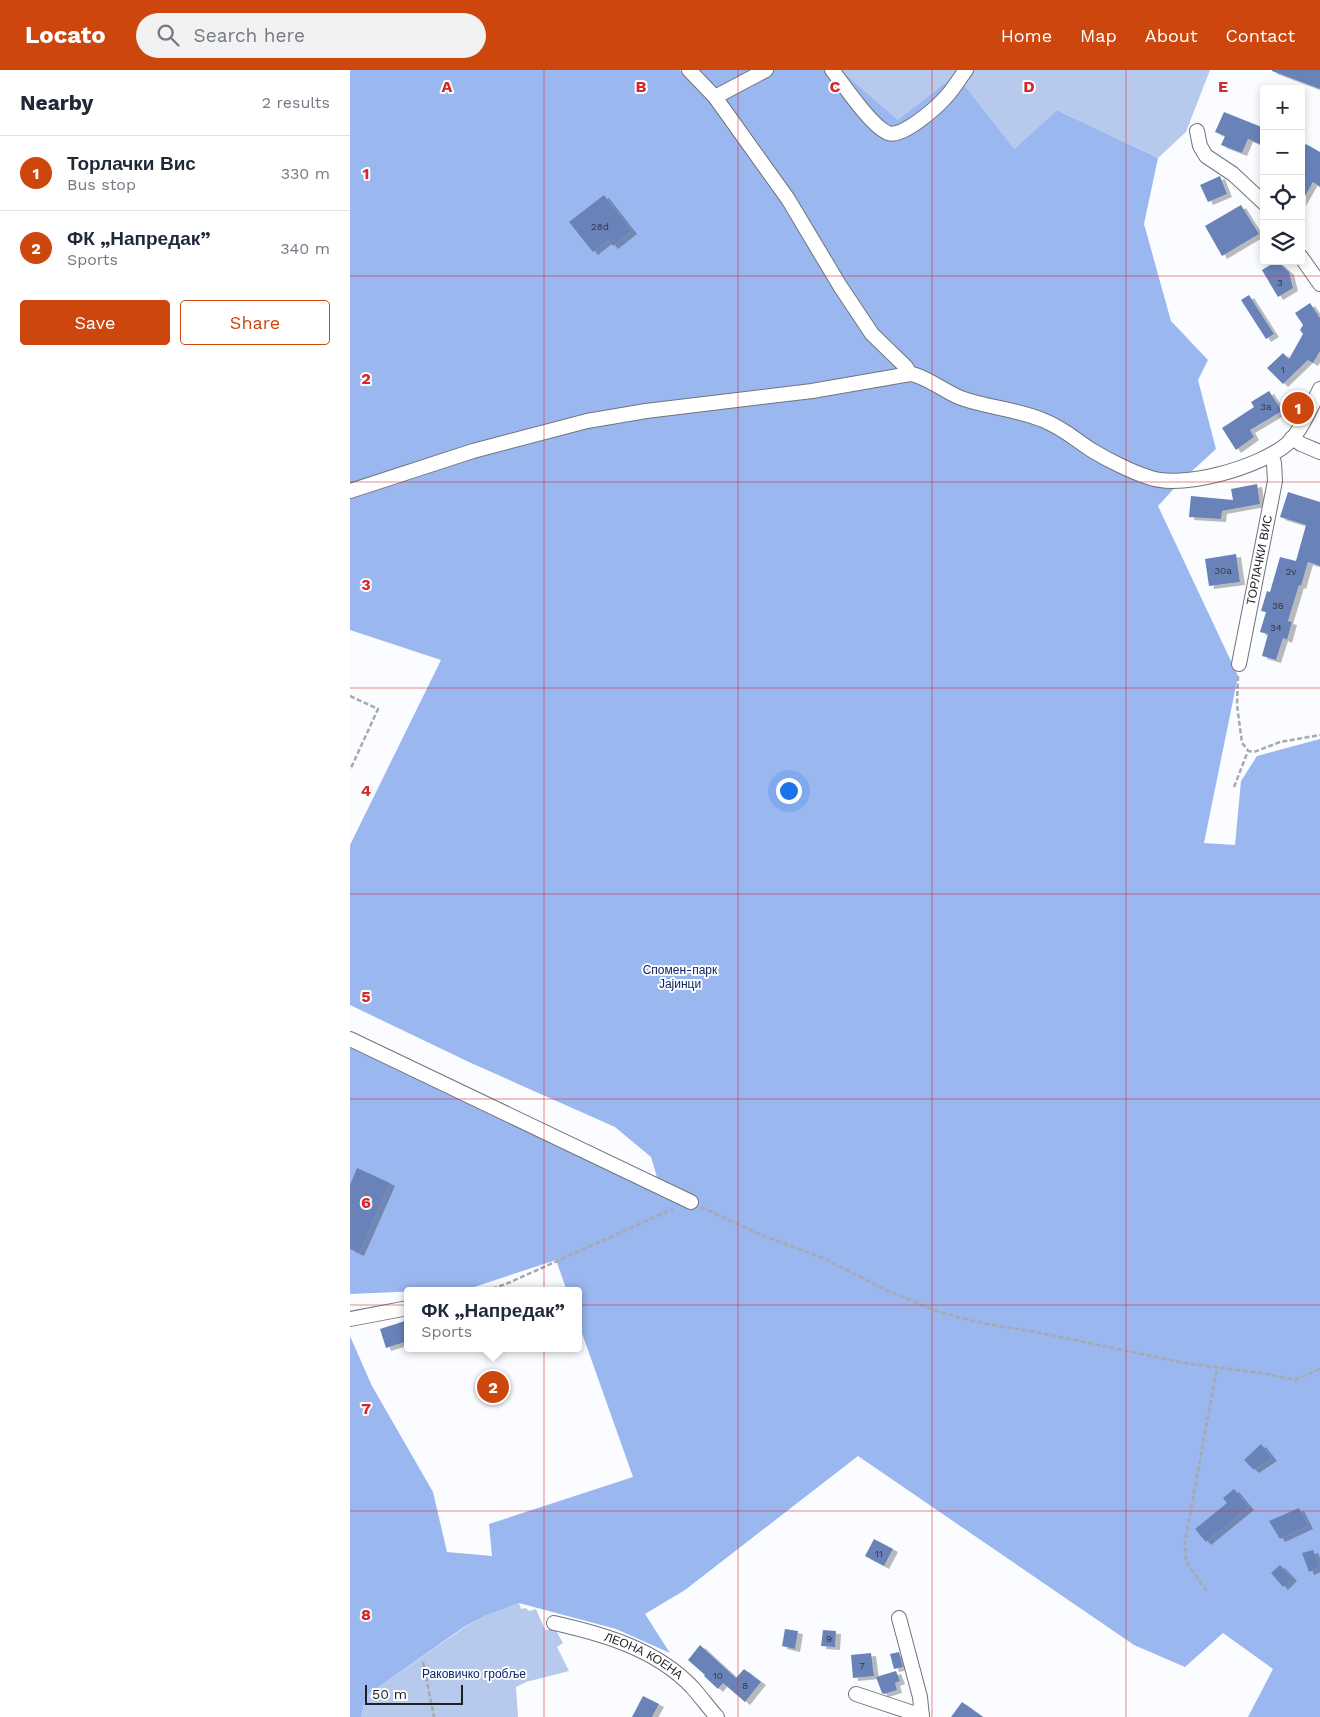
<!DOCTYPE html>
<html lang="en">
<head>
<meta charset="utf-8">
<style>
  :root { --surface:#fff; --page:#f2f2f3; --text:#1f2937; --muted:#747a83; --line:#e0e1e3; --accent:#cd460d }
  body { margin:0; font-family:"Work Sans",sans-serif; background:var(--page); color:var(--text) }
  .controls { position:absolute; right:15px; top:15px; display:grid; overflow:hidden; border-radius:5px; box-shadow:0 2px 8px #0003 }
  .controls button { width:45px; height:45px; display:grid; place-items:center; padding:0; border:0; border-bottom:1px solid var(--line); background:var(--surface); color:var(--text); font:25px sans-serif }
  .scale { position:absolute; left:15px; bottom:12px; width:98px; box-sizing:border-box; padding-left:5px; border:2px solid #1f2023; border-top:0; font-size:14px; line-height:18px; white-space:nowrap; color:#1f2023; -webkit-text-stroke:4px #fafcff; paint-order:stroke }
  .you { position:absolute; left:438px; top:720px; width:18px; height:18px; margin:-12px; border:4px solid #fff; border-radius:50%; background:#1a73e8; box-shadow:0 0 0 8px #1a73e833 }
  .badge { display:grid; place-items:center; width:32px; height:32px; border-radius:50%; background:var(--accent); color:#fff; font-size:16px; font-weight:700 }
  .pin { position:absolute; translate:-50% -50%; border:2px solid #fff; box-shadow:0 1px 5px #0006 }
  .popup { position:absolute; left:54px; top:1217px; width:178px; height:65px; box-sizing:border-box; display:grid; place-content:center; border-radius:5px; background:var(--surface); filter:drop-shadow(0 1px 4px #0005); font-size:16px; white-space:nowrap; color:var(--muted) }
  .popup b { font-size:19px; color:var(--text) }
  .popup::after { content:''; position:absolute; left:50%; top:100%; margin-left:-10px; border:10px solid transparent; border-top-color:var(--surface) }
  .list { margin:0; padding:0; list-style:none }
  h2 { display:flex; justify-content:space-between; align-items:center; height:65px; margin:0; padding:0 20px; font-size:21px }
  h2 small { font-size:16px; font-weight:400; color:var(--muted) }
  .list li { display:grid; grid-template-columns:32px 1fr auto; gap:15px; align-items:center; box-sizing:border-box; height:75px; padding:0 20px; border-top:1px solid var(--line) }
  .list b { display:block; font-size:19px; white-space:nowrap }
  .list p { margin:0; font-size:16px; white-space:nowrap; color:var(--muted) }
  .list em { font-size:16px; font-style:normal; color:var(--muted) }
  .actions { display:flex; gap:10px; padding:15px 20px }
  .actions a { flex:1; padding:11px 0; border:1px solid var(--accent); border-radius:5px; text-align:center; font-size:18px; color:var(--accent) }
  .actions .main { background:var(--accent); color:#fff }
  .icon { flex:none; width:28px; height:28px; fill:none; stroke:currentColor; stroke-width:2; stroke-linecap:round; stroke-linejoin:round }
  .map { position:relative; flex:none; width:970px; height:1647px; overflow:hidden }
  header { display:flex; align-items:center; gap:30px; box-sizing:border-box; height:70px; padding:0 25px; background:var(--accent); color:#fff }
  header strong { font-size:24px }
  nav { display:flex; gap:28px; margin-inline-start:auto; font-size:18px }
  .search { width:350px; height:45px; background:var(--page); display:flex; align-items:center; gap:12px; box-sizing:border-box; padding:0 18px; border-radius:28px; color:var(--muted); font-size:19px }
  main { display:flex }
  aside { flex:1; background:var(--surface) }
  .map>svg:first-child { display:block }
</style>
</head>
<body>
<header>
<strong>Locato</strong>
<div class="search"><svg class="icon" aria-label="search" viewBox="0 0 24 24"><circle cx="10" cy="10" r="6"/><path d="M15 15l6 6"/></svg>Search here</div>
<nav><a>Home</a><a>Map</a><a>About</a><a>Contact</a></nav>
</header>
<main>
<aside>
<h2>Nearby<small>2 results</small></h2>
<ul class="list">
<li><span class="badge">1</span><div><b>Торлачки Вис</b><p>Bus stop</p></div><em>330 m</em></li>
<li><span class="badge">2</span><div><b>ФК „Напредак”</b><p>Sports</p></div><em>340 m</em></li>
</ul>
<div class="actions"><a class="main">Save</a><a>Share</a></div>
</aside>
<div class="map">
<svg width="970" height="1647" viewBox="0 0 970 1647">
  <defs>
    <filter id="shadow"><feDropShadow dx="5" dy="3" stdDeviation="0" flood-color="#0004"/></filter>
  </defs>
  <rect width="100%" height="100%" fill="#fafcff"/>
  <!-- green -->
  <g fill="#b7c9ec">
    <polygon points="491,0 860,0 836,62 808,88 707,40 664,79 548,50"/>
    <polygon points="169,1533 171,1539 176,1538 179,1541 186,1539 195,1560 205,1559 213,1573 207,1577 219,1601 176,1612 166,1617 168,1647 11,1647 16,1626 115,1557 135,1546"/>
  </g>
  <!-- forest -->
  <polygon fill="#9bb7f0" points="0,0 329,0 335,3 337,0 491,0 548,50 606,5 664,79 707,40 808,88 794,154 821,251 858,290 848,310 866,379 830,412 808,436 888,606 854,773 885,775 891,711 907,686 970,669 970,1647 898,1647 923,1599 873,1563 835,1597 784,1575 508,1386 335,1520 295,1544 320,1583 266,1559 169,1533 135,1546 114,1557 16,1626 11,1647 0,1647 0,1266 22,1316 83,1422 97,1482 142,1486 139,1454 283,1407 228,1252 228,1221 217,1221 206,1190 118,1219 0,1224 0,972 311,1121 301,1087 265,1057 121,993 0,935 0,775 91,590 0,560"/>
  <!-- building -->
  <g fill="#6983b9" filter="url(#shadow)">
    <polygon points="922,0 970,0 970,19 922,1"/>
    <polygon points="874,42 914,58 914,76 898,69 892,83 871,75 875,66 865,62"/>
    <polygon points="956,74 970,82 970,117 963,112 951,133 951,82"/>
    <polygon points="870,106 877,124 858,132 850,115"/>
    <polygon points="254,125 282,161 263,176 258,170 243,182 219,152"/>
    <polygon points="891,135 909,164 872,186 855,156"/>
    <polygon points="927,191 939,202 943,218 928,227 912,200"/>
    <polygon points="899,225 924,264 916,269 891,230"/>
    <polygon points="960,233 970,248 970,281 963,293 958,290 933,314 917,298 933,283 939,289 953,264 950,260 953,255 945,243"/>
    <polygon points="919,321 932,341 900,360 904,367 886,380 872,358 904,337 901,332"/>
    <polygon points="907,414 910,434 872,441 871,449 839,447 841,426 883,430 881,419"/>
    <polygon points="938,422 970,432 970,496 958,492 951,516 949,515 938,551 942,552 937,570 933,568 926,590 912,586 918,564 910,562 916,542 911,541 917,521 920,522 930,487 946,491 956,455 930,447"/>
    <polygon points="886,484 890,512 859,516 855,489"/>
    <polygon points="7,1098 40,1113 9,1183 0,1179 0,1115"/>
    <polygon points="58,1250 58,1271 36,1278 30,1259"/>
    <polygon points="911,1374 922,1388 904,1400 894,1390"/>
    <polygon points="884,1419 899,1437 856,1472 845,1459 877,1433 873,1428"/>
    <polygon points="949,1438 958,1456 930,1469 919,1451"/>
    <polygon points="524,1469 543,1479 534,1496 515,1486"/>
    <polygon points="963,1480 970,1497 959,1502 952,1483"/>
    <polygon points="930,1495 942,1508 933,1517 921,1503"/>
    <polygon points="435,1559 448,1561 445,1579 432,1576"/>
    <polygon points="473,1560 486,1561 485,1577 471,1576"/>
    <polygon points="350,1575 386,1608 394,1599 411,1612 395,1632 373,1613 368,1619 354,1606 355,1605 338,1590"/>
    <polygon points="549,1582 553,1597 544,1599 540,1584"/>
    <polygon points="521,1583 524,1606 503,1608 501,1585"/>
    <polygon points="546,1601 550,1611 545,1613 547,1620 534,1624 532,1623 526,1607"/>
    <polygon points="293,1626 309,1634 302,1647 282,1647"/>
    <polygon points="612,1632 633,1647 601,1647"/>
  </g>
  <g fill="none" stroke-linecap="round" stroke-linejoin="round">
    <!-- minor casing -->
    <g stroke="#71747c" stroke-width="16">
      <g id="minor">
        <polyline points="339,0 365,27 438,129 490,216 522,264 556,297 560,304"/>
        <path d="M482 0C494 15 521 56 538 63 551 69 586 38 595 28 603 20 609 9 616 0"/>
        <polyline points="365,27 416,0"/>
        <polyline points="847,61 850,76 856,86 883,104 914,133"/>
        <polyline points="951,187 970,214"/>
        <polyline points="942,368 951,374 970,382"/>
        <path d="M0 421 123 381 237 351 296 341 462 321 560 304C574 305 597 323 611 328 638 338 669 339 695 351 713 358 727 371 743 381 758 390 782 402 798 407 832 420 910 397 937 374 952 360 961 337 970 319"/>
        <path id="s1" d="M889 594 925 411 924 393 921 385"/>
        <polyline points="0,969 341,1132"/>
        <polyline points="0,1249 58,1238"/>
        <polyline points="549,1548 570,1627 572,1647"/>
        <path id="s2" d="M204 1553C253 1564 306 1579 342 1617 351 1627 358 1637 367 1647"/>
        <polyline points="506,1624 572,1646"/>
      </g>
    </g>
    <!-- path -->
    <g stroke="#a7a9ac" stroke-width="2.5" stroke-dasharray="5 2.5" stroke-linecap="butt">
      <polyline points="888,606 887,635 892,673 898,680"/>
      <polyline points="0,626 28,639 0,700"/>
      <polyline points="884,717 898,681 904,682 930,672 970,665"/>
      <polyline points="351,1137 411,1165 473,1188 536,1220 589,1242 632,1253 696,1264 835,1293 911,1303 945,1310 970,1299"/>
      <polyline points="135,1221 156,1214 323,1139"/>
      <polyline points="857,1521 836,1492 835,1472 867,1297"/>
      <polyline points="73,1592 84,1647"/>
    </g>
    <!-- minor -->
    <use href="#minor" stroke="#fff" stroke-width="14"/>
  </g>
  <!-- grid -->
  <path fill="none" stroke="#d62828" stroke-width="1" stroke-opacity="0.55" d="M194 0V1647M388 0V1647M582 0V1647M776 0V1647M0 206H970M0 412H970M0 618H970M0 824H970M0 1029H970M0 1235H970M0 1441H970"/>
  <g text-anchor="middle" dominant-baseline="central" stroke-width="4" stroke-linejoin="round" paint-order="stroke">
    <!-- number labels -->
    <g font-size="10" fill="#323948">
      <text x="250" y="156">28d</text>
      <text x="930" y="212">3</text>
      <text x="933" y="299">1</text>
      <text x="916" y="336">3a</text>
      <text x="873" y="500">30a</text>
      <text x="941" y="501">2v</text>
      <text x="928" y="535">36</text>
      <text x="926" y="557">34</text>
      <text x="529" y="1483">11</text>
      <text x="479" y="1568">9</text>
      <text x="512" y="1595">7</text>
      <text x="368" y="1605">10</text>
      <text x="395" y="1615">8</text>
    </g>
    <!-- street labels -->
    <g font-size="12" fill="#1f2023" stroke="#fafcff">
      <text stroke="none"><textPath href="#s1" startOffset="106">ТОРЛАЧКИ ВИС</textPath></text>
      <text stroke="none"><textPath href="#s2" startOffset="96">ЛЕОНА КОЕНА</textPath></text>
    </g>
    <!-- park labels -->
    <g font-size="12" fill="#0c2666" stroke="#fafcff">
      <text x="330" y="900">Спомен-парк<tspan x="330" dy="14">Јајинци</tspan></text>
      <text x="124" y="1604">Раковичко гробље</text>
    </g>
  </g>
  <g font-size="16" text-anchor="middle" font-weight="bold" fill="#d62828" stroke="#fafcff" stroke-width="4" stroke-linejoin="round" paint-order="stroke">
    <text x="97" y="22">A</text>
    <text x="291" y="22">B</text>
    <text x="485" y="22">C</text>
    <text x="679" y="22">D</text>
    <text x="873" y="22">E</text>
    <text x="16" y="109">1</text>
    <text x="16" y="314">2</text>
    <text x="16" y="520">3</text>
    <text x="16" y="726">4</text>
    <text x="16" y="932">5</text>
    <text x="16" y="1138">6</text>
    <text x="16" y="1344">7</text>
    <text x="16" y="1550">8</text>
  </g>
</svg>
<div class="controls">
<button>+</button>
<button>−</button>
<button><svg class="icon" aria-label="locate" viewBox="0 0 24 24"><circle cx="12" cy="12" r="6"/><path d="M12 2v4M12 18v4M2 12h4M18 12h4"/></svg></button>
<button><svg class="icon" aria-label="layers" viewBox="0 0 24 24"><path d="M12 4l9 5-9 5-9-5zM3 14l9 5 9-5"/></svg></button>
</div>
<div class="scale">50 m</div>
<div class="you"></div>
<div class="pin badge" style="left:948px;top:338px">1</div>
<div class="pin badge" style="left:143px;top:1317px">2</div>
<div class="popup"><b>ФК „Напредак”</b>Sports</div>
</div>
</main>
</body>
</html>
